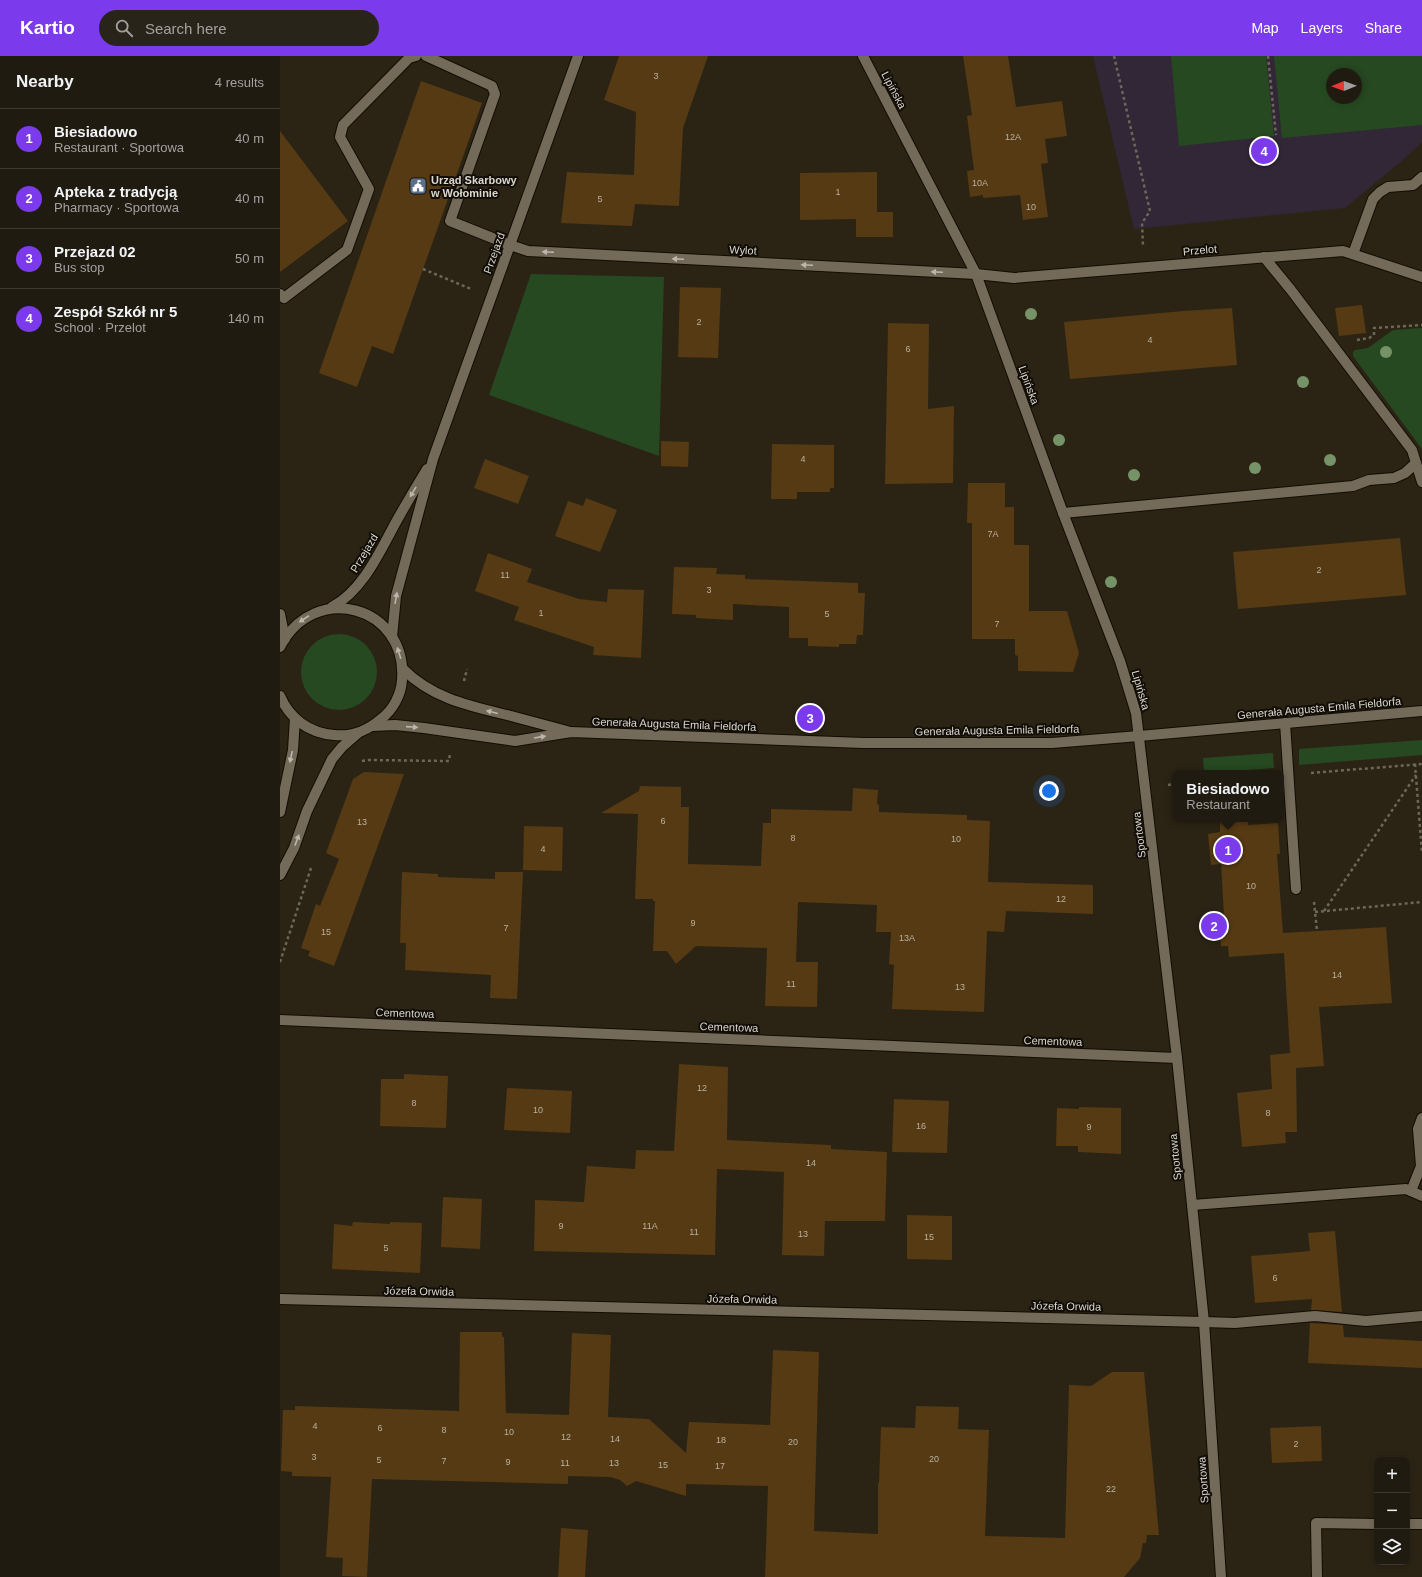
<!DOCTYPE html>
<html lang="en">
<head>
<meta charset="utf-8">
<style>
  :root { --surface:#201b10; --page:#282419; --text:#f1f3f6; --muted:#a2a19f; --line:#3d3930; --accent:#7c3aed }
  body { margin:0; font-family:Arial,sans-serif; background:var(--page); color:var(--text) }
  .controls { position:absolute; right:12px; bottom:12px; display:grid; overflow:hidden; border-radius:8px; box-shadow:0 2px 6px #0003 }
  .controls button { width:36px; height:36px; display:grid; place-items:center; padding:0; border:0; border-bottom:1px solid var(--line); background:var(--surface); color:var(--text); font:20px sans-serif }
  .compass { position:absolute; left:1046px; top:12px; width:36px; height:36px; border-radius:50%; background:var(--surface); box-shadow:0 2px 6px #0003; rotate:269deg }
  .you { position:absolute; left:769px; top:735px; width:14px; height:14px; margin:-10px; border:3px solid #fff; border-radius:50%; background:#1a73e8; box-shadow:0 0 0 6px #1a73e833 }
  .badge { display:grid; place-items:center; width:26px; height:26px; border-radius:50%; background:var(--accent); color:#fff; font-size:13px; font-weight:700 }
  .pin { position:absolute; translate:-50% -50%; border:2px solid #fff; box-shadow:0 1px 4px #0006 }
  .popup { position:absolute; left:892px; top:714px; width:112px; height:52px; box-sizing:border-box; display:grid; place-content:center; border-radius:8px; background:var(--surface); filter:drop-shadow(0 1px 3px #0005); font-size:13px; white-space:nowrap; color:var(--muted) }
  .popup b { font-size:15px; color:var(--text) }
  .popup::after { content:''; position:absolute; left:50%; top:100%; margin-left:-8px; border:8px solid transparent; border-top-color:var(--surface) }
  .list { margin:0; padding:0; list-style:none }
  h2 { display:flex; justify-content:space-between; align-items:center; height:52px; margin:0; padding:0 16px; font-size:17px }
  h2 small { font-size:13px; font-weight:400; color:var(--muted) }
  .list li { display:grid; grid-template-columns:26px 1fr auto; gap:12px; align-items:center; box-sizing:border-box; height:60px; padding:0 16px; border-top:1px solid var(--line) }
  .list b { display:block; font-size:15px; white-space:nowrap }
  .list p { margin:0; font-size:13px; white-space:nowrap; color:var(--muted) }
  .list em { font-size:13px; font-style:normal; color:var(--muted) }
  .icon { flex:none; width:22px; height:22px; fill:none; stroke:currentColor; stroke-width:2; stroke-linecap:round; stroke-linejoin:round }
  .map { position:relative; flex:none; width:1142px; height:1521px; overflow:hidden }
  header { display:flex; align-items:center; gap:24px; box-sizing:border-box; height:56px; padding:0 20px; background:var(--accent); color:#fff }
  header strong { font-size:19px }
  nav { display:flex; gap:22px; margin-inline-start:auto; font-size:14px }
  .search { width:280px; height:36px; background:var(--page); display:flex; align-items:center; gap:10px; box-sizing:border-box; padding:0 14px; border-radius:22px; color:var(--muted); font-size:15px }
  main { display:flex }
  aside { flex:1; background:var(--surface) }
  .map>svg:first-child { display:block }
</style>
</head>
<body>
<header>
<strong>Kartio</strong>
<div class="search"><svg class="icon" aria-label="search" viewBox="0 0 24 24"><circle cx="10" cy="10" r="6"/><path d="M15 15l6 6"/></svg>Search here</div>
<nav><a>Map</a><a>Layers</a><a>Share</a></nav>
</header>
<main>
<aside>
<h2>Nearby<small>4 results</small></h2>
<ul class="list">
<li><span class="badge">1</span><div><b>Biesiadowo</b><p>Restaurant · Sportowa</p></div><em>40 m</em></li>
<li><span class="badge">2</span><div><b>Apteka z tradycją</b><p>Pharmacy · Sportowa</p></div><em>40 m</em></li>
<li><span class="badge">3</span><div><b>Przejazd 02</b><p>Bus stop</p></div><em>50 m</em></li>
<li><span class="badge">4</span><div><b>Zespół Szkół nr 5</b><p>School · Przelot</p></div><em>140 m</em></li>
</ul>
</aside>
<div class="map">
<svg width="1142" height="1521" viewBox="0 0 1142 1521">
  <rect width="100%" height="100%" fill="#2b2415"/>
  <!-- education -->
  <path fill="#322736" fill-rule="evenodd" d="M813 0H1142V86L1123 104 1065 152 854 173ZM1052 18H1076V42H1052Z"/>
  <!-- green -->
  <g fill="#264921" fill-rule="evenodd">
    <polygon points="891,0 986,0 994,80 899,90"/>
    <path d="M994 0H1142V69L1002 82ZM1052 18H1076V42H1052Z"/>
    <polygon points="251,218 384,221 379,400 209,339"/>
    <polygon points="1142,272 1142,393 1073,300 1073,296 1075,294 1088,292 1113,274"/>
    <circle cx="59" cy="616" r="38"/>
    <polygon points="1142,684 1142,699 1019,709 1019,693"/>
    <polygon points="993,697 994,712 924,717 923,702"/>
  </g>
  <!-- building -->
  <g fill="#553a13">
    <polygon points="339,0 428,0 403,72 399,150 355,148 352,170 281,167 287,116 354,119 356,56 324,44"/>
    <polygon points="683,0 728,0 736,51 782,45 787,80 765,83 768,107 761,108 768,161 743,164 740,139 703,142 703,139 690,141 687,115 694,114 687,60 692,59"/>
    <polygon points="141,25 202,47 113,298 92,290 77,331 39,317"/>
    <polygon points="0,75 68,165 0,216"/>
    <polygon points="597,116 597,156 613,156 613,181 576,181 576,163 520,164 520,117"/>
    <polygon points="400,231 441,232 438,302 398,301"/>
    <polygon points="1082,249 1086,277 1059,280 1055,252"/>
    <polygon points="952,252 957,309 790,323 784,266 903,255"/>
    <polygon points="608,267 649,268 648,353 674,350 673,427 605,428"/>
    <polygon points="381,385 409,386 408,411 381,410"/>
    <polygon points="492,388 554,389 554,432 550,432 550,436 517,436 517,443 491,443"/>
    <polygon points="205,403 249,420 238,448 194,432"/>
    <polygon points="688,427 725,427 725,451 734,451 734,489 749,489 749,555 787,555 799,597 793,616 738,615 738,600 735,599 735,583 692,583 692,467 687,467"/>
    <polygon points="306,442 337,454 320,496 275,480 288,445 303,450"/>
    <polygon points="1120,482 1126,539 958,553 953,496"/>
    <polygon points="208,497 252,513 247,526 299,543 327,546 328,533 364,534 361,602 313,599 314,591 234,564 239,551 195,535"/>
    <polygon points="394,511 437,512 436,518 465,519 465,523 578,527 578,537 585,537 583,579 577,579 576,588 559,588 559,591 528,590 528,582 509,582 509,551 453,548 453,564 416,562 416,559 392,558"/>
    <polygon points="84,716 124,718 54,910 28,900 30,895 21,892 36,848 40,850 59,803 46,797 73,723"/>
    <polygon points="360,730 401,731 401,751 409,751 408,808 481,810 483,767 491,767 491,753 572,755 573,732 598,734 597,748 599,749 599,756 687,759 687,764 710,765 708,826 813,829 813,858 726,855 724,876 707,875 704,956 612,953 614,909 609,908 611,876 596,876 597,849 518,846 516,906 538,906 537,951 485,950 487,892 416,890 396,908 387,895 373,895 375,845 373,845 373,843 355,843 358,758 321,757 359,735"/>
    <polygon points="968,763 968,769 998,767 1000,798 997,798 1003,877 1106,871 1112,947 1039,951 1044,1010 1016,1012 1017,1076 1005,1076 1006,1087 962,1091 957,1037 992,1033 990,999 1010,997 1004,897 949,901 948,890 941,890 939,859 944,859 941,808 931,809 928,778 940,776 940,765"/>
    <polygon points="244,770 283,771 282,815 243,814"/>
    <polygon points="122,816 158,818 158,821 215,823 215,816 243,816 237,943 210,942 211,919 125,914 126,887 120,887"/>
    <polygon points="399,1008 448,1011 447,1084 551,1089 551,1093 607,1096 605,1165 545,1165 544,1200 502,1199 504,1116 437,1113 435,1199 254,1195 255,1144 304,1146 307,1110 355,1113 356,1094 394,1095"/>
    <polygon points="124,1018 168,1020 166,1072 100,1070 101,1023 124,1023"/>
    <polygon points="227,1032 292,1035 290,1077 224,1074"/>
    <polygon points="614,1043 669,1045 667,1097 612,1096"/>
    <polygon points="799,1051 841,1052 841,1098 798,1096 798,1090 776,1090 777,1052 799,1053"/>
    <polygon points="163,1141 202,1143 200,1193 161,1191"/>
    <polygon points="627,1159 672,1160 672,1204 627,1203"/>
    <polygon points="73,1166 110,1168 110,1166 142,1167 140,1217 52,1213 54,1168 72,1170"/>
    <polygon points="1055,1175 1062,1256 1031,1254 1032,1243 975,1247 971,1200 1030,1195 1028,1177"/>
    <polygon points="1030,1267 1063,1269 1064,1281 1142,1285 1142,1312 1028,1307"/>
    <polygon points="180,1276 222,1276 222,1281 224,1281 226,1357 289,1359 292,1277 331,1279 328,1361 369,1363 406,1397 409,1366 490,1369 493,1294 539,1296 534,1475 598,1478 598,1427 599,1427 601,1371 635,1372 636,1350 679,1351 678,1373 709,1374 705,1480 785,1482 789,1329 811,1330 832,1316 864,1316 879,1479 867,1479 866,1487 863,1487 860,1502 844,1521 485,1521 488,1430 406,1428 406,1440 356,1425 347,1430 340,1424 330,1421 288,1420 288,1428 92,1423 87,1521 62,1520 63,1502 46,1501 51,1421 12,1420 12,1416 1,1415 3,1354 15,1354 15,1350 179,1355"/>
    <polygon points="1041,1370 1042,1405 992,1407 990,1372"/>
    <polygon points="281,1472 308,1474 305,1521 278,1521"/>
  </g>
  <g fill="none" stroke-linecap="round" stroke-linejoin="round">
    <!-- service casing -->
    <g stroke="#130d02" stroke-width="12">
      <g id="service">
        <polyline points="146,0 212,30 215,38 170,165 230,189"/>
        <polyline points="1073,198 1093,143 1100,136 1108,131 1133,129 1142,121"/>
        <polyline points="984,201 1011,234 1132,394 1142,426"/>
        <polyline points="0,238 4,242 67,194 89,133 60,81 63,69 129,2 136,0"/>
        <polyline points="783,457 1073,430 1089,424 1114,422 1125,417 1136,407"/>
        <polyline points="1005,667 1016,833"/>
        <polyline points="1131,1135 1141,1110 1138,1073 1142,1062"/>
        <polyline points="924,1266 955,1267 1035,1260 1086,1265 1142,1260"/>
        <polyline points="1127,1468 1142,1468"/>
        <polyline points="1037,1521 1036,1467 1097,1468"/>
      </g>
    </g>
    <!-- minor casing -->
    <g stroke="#130d02" stroke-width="12">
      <g id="minor">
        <polyline points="583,0 696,218 783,457 840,605 856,657 897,1002 924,1266 941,1521"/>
        <polyline points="230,189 248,195 696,218 734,222 1063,195 1142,221"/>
        <polyline points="0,964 897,1002"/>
        <polyline points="912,1149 1126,1133 1142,1140"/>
        <polyline points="0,1243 924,1266"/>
      </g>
    </g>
    <!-- tertiary casing -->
    <g stroke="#130d02" stroke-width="12">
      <g id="tertiary">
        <path d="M52 551C83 534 99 497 116 466 126 448 136 431 147 413"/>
        <polyline points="0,558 5,583"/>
        <polyline points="112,581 116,540 153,403 298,0"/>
        <path d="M0 591C34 524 128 550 122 624 121 639 113 654 101 663 87 675 72 681 54 679 29 677 10 663 0 640"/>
        <path d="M123 613C153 643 190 650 231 660 249 665 268 670 287 675"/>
        <polyline points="93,670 115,669 144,672 235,685 291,676 583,687 772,687 859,680 1142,655"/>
        <polyline points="0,756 13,694 15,662"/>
        <polyline points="0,819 14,792 27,755 52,703 62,691 78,677"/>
      </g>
    </g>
    <!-- path -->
    <g stroke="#6d675a" stroke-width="2.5" stroke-dasharray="3 3" stroke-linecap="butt">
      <polyline points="834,0 870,155 862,167 863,190"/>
      <polyline points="988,0 996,79"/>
      <polyline points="143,213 191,233"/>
      <polyline points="1077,284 1089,282 1094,279 1094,272 1142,269"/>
      <polyline points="184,625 187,613"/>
      <polyline points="82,705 88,704 169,705 170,697"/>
      <polyline points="1135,708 1142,797"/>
      <polyline points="1031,717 1142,708"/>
      <polyline points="888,729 895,728"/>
      <polyline points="1034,846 1037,875"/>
      <polyline points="1044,855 1136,719"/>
      <polyline points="1035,856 1142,846"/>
      <polyline points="0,906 31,812"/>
    </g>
    <!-- service -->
    <use href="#service" stroke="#736a59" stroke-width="10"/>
    <!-- minor -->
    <use href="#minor" stroke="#736a59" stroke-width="10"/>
    <!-- tertiary -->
    <use href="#tertiary" stroke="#736a59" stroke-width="10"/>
  </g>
  <!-- trees -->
  <g fill="#759366">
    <circle cx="751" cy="258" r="6"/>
    <circle cx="1106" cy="296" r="6"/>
    <circle cx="1023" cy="326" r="6"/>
    <circle cx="779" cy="384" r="6"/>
    <circle cx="1050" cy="404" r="6"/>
    <circle cx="975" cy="412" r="6"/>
    <circle cx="854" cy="419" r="6"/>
    <circle cx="831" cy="526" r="6"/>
  </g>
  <!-- one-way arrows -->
  <defs><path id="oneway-solid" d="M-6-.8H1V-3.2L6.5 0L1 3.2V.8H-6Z"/></defs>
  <g fill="#bcb7ab">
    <use href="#oneway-solid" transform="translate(268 196) rotate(-177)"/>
    <use href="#oneway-solid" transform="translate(398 203) rotate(-177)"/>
    <use href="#oneway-solid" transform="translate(527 209) rotate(-177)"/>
    <use href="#oneway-solid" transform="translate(657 216) rotate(-177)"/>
    <use href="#oneway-solid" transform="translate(133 436) rotate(121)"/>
    <use href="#oneway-solid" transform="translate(116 542) rotate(-80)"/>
    <use href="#oneway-solid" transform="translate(24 563) rotate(147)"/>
    <use href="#oneway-solid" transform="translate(119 597) rotate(-108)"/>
    <use href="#oneway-solid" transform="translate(212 656) rotate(-166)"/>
    <use href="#oneway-solid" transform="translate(132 671) rotate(4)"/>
    <use href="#oneway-solid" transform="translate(260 681) rotate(-9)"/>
    <use href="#oneway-solid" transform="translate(11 701) rotate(102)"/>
    <use href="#oneway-solid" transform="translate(17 784) rotate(-70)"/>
  </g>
  <!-- icons -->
  <defs>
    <g id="civic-square" transform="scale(0.9)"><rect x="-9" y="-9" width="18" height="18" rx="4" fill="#5c6f8a" stroke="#110d07"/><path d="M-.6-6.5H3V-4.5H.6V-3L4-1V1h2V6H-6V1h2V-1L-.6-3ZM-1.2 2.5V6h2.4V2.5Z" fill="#fff"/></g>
  </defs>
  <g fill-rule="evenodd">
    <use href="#civic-square" x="138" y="130"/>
  </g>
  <g text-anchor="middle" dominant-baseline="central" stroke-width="4" stroke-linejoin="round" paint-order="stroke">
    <!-- number labels -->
    <g font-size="9" fill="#bab09f">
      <text x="376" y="20">3</text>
      <text x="733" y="81">12A</text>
      <text x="700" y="127">10A</text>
      <text x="558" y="136">1</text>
      <text x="320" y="143">5</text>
      <text x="751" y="151">10</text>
      <text x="419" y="266">2</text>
      <text x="870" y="284">4</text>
      <text x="628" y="293">6</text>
      <text x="523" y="403">4</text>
      <text x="713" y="478">7A</text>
      <text x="1039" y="514">2</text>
      <text x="225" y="519">11</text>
      <text x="429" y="534">3</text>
      <text x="261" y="557">1</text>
      <text x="547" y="558">5</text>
      <text x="717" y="568">7</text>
      <text x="383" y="765">6</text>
      <text x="82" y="766">13</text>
      <text x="513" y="782">8</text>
      <text x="676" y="783">10</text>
      <text x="263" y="793">4</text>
      <text x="971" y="830">10</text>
      <text x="781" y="843">12</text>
      <text x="413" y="867">9</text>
      <text x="226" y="872">7</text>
      <text x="46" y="876">15</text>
      <text x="627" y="882">13A</text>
      <text x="1057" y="919">14</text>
      <text x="511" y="928">11</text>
      <text x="680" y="931">13</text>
      <text x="422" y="1032">12</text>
      <text x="134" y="1047">8</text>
      <text x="258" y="1054">10</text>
      <text x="988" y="1057">8</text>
      <text x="641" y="1070">16</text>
      <text x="809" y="1071">9</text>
      <text x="531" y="1107">14</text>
      <text x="281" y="1170">9</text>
      <text x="370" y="1170">11A</text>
      <text x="414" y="1176">11</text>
      <text x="523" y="1178">13</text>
      <text x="649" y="1181">15</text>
      <text x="106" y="1192">5</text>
      <text x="995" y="1222">6</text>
      <text x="35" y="1370">4</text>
      <text x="100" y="1372">6</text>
      <text x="164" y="1374">8</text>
      <text x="229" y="1376">10</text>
      <text x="286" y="1381">12</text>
      <text x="335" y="1383">14</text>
      <text x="441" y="1384">18</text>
      <text x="513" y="1386">20</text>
      <text x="1016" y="1388">2</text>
      <text x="34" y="1401">3</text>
      <text x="654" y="1403">20</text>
      <text x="99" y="1404">5</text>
      <text x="164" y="1405">7</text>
      <text x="228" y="1406">9</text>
      <text x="285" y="1407">11</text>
      <text x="334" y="1407">13</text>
      <text x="383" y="1409">15</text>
      <text x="440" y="1410">17</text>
      <text x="831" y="1433">22</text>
    </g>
    <!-- street labels -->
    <g font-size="11" fill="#dcd8ce" stroke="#110d07">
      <text transform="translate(614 34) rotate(62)">Lipińska</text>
      <text transform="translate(463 194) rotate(3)">Wylot</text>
      <text transform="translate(920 194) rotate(-5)">Przelot</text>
      <text transform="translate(214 197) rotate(-70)">Przejazd</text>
      <text transform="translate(749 329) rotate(70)">Lipińska</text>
      <text transform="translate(84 497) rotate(-59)">Przejazd</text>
      <text transform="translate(861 634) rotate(74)">Lipińska</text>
      <text transform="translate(1039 652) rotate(-5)">Generała Augusta Emila Fieldorfa</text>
      <text transform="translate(394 668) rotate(2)">Generała Augusta Emila Fieldorfa</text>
      <text transform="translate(717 674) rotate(-1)">Generała Augusta Emila Fieldorfa</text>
      <text transform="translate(859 779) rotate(-97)">Sportowa</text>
      <text transform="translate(125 957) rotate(2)">Cementowa</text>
      <text transform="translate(449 971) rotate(2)">Cementowa</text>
      <text transform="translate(773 985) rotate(2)">Cementowa</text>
      <text transform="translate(895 1101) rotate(-96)">Sportowa</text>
      <text transform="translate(139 1235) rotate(1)">Józefa Orwida</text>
      <text transform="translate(462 1243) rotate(1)">Józefa Orwida</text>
      <text transform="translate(786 1250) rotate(1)">Józefa Orwida</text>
      <text transform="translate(923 1424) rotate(-94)">Sportowa</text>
    </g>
    <!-- poi labels -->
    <g font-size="11" font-weight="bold" fill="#dcd8ce" stroke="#110d07" text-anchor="start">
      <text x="151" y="124">Urząd Skarbowy<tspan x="151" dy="13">w Wołominie</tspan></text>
    </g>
  </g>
</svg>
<div class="controls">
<button>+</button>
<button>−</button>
<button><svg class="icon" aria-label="layers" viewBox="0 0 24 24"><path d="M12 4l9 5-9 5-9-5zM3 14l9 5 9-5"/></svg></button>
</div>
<svg class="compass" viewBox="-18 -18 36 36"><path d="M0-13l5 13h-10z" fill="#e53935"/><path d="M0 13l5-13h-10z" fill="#a2a19f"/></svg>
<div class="you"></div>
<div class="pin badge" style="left:948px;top:794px">1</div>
<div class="popup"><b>Biesiadowo</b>Restaurant</div>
<div class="pin badge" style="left:934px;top:870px">2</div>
<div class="pin badge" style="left:530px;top:662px">3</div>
<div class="pin badge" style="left:984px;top:95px">4</div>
</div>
</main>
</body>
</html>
